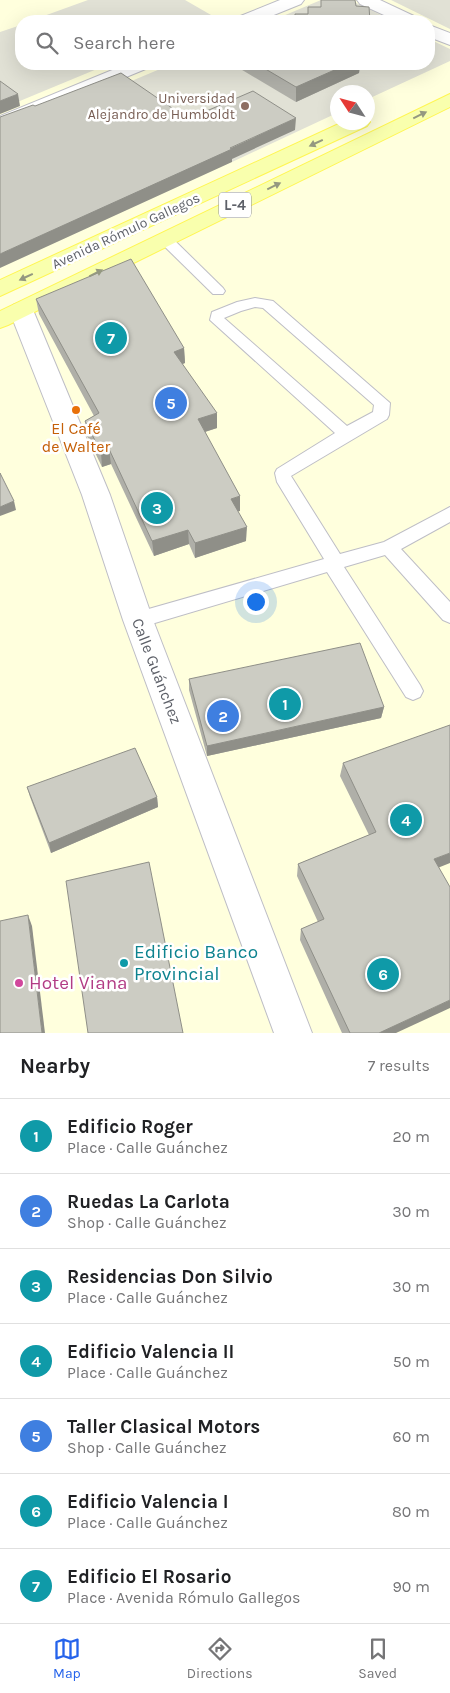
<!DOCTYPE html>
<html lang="en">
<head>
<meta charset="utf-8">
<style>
  :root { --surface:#fff; --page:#f6f6f6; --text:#202124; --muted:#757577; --line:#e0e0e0; --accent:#2563eb }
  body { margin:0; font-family:Karla,sans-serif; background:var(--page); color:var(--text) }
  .compass { position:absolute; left:330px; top:85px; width:45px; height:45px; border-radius:50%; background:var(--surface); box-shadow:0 5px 20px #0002; rotate:306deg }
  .you { position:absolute; left:255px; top:601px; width:18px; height:18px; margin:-12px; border:4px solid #fff; border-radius:50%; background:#1a73e8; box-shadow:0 0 0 8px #1a73e833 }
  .badge { display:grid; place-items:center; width:32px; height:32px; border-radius:50%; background:var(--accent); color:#fff; font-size:16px; font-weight:700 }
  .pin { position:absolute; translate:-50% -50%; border:2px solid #fff; box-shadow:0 1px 5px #0006 }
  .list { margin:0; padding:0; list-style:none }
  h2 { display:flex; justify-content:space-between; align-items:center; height:65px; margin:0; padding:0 20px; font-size:21px }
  h2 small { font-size:16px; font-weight:400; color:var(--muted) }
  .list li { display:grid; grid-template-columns:32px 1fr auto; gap:15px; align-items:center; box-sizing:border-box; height:75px; padding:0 20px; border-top:1px solid var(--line) }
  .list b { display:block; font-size:19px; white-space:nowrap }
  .list p { margin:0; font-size:16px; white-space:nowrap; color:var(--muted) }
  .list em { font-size:16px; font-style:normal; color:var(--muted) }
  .icon { flex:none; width:28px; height:28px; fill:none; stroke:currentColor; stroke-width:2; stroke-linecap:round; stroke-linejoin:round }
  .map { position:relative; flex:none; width:450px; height:1033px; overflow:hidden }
  .search { position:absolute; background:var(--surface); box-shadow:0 5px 20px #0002; left:15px; right:15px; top:15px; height:55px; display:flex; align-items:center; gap:12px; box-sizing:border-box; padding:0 18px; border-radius:20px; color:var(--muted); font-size:19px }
  .sheet { height:590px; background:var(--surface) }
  nav { display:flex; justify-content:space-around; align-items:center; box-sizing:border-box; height:70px; border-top:1px solid var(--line); background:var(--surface); font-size:14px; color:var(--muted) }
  nav a { display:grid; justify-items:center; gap:2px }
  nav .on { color:var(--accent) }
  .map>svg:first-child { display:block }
</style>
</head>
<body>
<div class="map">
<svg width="450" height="1033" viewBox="0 0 450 1033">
  <rect width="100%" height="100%" fill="#f1f1e6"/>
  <!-- commercial -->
  <path fill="#ffd" fill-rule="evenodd" d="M0 0H450V1033H0ZM21 21H429V64H21ZM338 92H368V122H338Z"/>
  <!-- education -->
  <g fill="#e1e1d5">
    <polygon points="88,0 185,0 218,19 212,21 30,21"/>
    <polygon points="321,0 350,0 393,21 271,21"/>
    <polygon points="391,0 450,0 450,29"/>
    <polygon points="21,25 21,64 109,64 15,103 0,91 0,32"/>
    <polygon points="429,39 450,49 450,61 368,99 368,92 338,92 337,113 232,162 122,85 172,64 429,64"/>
  </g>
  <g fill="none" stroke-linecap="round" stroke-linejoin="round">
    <!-- service casing -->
    <g stroke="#bebec6" stroke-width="2">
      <g id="service">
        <polygon points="165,235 170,236 223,288 225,291 223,294 213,294 160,242 158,239 160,236"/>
        <path d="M255 298 273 301 390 403 389 415 387 419 291 476 340 554 384 542 450 507V522L401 549 450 602V623L443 620 385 555 344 567 420 685 423 691 420 697 413 700 406 697 327 572 138 628 131 625 129 620 131 615 138 612 324 559 277 482 275 473 277 469 335 433 210 320 212 312 237 302ZM255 307 263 308 374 405 373 412 347 426 224 318 241 311Z"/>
      </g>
    </g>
    <!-- minor casing -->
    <g stroke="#bebec6" stroke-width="2">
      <g id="minor">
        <polygon points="280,0 304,0 301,4 259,21 235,21 238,17"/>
        <polygon points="357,0 380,0 416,17 419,21 397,21 360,4"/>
        <polygon points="429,25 450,33 450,45 429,37"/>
        <polygon points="127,64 151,64 148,68 0,129 0,116"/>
        <polygon points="21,302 29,305 33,310 110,495 153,620 312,1033 274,1033 123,620 82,495 9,310 13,305"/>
      </g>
    </g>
    <!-- primary casing -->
    <g stroke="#fff652" stroke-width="2">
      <g id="primary">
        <polygon points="450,94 450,107 8,325 0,328 0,311"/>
        <polygon points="368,119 370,122 367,126 0,296 0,280 343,122 368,122"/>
      </g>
    </g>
    <!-- service -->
    <use href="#service" fill="#fff" fill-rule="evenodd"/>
    <!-- minor -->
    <use href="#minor" fill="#fff" fill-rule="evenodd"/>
    <!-- primary -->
    <use href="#primary" fill="#f9ffad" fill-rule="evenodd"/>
  </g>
  <!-- wall -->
  <g fill="#afafa8">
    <polygon points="232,64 360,64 359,73 296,102"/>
    <polygon points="36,299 184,348 185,363 182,364 217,428 205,432 240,511 238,511 246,541 195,558 189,544 154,556 111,464 102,467 87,436 85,421 94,416 39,314"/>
    <polygon points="189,679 384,707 381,718 207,756 189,690"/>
    <polygon points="343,763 439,867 396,1033 342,1033 300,940 301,929 318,922 297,876 298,864 369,835 340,776"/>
    <polygon points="27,787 157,797 158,807 51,853 30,797"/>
  </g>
  <!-- shaded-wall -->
  <g fill="#8f8f88">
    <polygon points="348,64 360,64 359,73 296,102 296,87"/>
    <polygon points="18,94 20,106 0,114 0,101"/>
    <polygon points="296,118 295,130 232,159 232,162 0,268 0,254"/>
    <polygon points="184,348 185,363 175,367 174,352"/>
    <polygon points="217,413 217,428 198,434 198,419"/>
    <polygon points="109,449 111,464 102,467 101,452"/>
    <polygon points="240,496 240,511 231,513 231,499"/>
    <polygon points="14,501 16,510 0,516 0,507"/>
    <polygon points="247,527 246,541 195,558 195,543"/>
    <polygon points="188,530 189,544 154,556 152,541"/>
    <polygon points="384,707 381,718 207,756 207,746"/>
    <polygon points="157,797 158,807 51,853 49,843"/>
    <polygon points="450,853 450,863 430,871 434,859"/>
    <polygon points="28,915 32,926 45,1033 42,1033"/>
    <polygon points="450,1000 450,1008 396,1033 379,1033"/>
  </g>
  <!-- building -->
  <g fill="#ccccc3" stroke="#8f8f88">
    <polygon points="321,0 355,0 356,6 369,7 370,21 295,21 295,14 308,14 308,7 321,7"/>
    <polygon points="257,64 348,64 296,87"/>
    <polygon points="121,73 188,119 253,91 296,118 230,148 232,149 0,254 0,117 33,105 35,106"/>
    <polygon points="0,81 18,94 0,101"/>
    <polygon points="131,259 184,348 174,352 217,413 198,419 240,496 231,499 247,527 195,543 188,530 152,541 109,449 101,452 85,421 99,413 36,299"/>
    <polygon points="0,473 14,501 0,507"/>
    <polygon points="360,643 384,707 207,746 189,679"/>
    <polygon points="450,725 450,853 434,859 450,887 450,1000 379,1033 350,1033 301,929 324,919 298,864 376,832 343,763"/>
    <polygon points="135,748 157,797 49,843 27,787"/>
    <polygon points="149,862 183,1033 88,1033 66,881"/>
    <polygon points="28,915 42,1033 0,1033 0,921"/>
  </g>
  <!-- one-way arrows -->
  <defs><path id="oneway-solid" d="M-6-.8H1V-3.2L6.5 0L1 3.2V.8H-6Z" transform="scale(1.25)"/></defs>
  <g fill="#949880">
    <use href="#oneway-solid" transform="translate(420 115) rotate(-26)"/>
    <use href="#oneway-solid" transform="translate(316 143) rotate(155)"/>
    <use href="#oneway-solid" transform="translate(274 186) rotate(-26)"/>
    <use href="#oneway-solid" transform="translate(96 273) rotate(-26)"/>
    <use href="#oneway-solid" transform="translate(26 277) rotate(155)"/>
  </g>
  <!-- markers -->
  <circle fill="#8d6e63" stroke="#fff" stroke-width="2" cx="245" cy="106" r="5"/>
  <circle fill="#e8710a" stroke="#fff" stroke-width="2" cx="76" cy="410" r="5"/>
  <circle fill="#0f9aa8" stroke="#fff" stroke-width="2" cx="124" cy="963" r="5"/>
  <circle fill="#d1479c" stroke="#fff" stroke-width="2" cx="19" cy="983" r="5"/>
  <g text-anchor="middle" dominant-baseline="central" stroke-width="5" stroke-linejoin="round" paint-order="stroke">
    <!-- far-education labels -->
    <g font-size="14" fill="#785e54" stroke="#fff" text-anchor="end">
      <text x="235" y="98">Universidad<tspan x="235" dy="16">Alejandro de Humboldt</tspan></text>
    </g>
    <!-- far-street labels -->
    <g font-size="14" fill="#5d6068" stroke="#fff">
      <text transform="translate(126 231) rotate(-25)">Avenida Rómulo Gallegos</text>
    </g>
    <!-- shield labels -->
    <rect fill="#fff" stroke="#8e9095" stroke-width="1" x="219" y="192.5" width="32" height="25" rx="4"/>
    <g font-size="15" font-weight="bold" fill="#5d6068">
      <text x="235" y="205">L-4</text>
    </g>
    <!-- food labels -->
    <g font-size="16" fill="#c56008" stroke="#fff">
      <text x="76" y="428">El Café<tspan x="76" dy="18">de Walter</tspan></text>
    </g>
    <!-- street labels -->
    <g font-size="16" fill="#5d6068" stroke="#fff">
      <text transform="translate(157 671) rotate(69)">Calle Guánchez</text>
    </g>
    <!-- near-culture labels -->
    <g font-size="19" fill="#0d838f" stroke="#fff" text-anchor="start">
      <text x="134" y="952">Edificio Banco<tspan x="134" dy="22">Provincial</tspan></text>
    </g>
    <!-- near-hotel labels -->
    <g font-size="19" fill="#b23c85" stroke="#fff" text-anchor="start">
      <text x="29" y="983">Hotel Viana</text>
    </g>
  </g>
</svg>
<svg class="compass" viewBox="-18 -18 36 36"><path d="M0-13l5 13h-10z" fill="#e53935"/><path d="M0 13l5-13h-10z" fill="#757577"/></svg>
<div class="you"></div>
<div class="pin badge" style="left:285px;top:704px;background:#0f9aa8">1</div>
<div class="pin badge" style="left:223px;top:716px;background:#3f7fe0">2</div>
<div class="pin badge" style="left:157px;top:508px;background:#0f9aa8">3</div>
<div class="pin badge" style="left:406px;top:820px;background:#0f9aa8">4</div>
<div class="pin badge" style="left:171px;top:403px;background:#3f7fe0">5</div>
<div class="pin badge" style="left:383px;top:974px;background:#0f9aa8">6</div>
<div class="pin badge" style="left:111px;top:338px;background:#0f9aa8">7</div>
<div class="search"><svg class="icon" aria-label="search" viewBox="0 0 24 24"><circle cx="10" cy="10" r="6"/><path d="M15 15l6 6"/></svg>Search here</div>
</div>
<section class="sheet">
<h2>Nearby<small>7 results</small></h2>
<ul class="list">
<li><span class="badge" style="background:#0f9aa8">1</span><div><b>Edificio Roger</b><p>Place · Calle Guánchez</p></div><em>20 m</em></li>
<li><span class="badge" style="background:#3f7fe0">2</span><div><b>Ruedas La Carlota</b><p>Shop · Calle Guánchez</p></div><em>30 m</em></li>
<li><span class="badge" style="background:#0f9aa8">3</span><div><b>Residencias Don Silvio</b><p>Place · Calle Guánchez</p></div><em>30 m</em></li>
<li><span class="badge" style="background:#0f9aa8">4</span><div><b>Edificio Valencia II</b><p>Place · Calle Guánchez</p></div><em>50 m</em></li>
<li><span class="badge" style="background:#3f7fe0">5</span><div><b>Taller Clasical Motors</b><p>Shop · Calle Guánchez</p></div><em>60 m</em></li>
<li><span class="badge" style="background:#0f9aa8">6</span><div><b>Edificio Valencia I</b><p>Place · Calle Guánchez</p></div><em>80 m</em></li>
<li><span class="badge" style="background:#0f9aa8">7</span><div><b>Edificio El Rosario</b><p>Place · Avenida Rómulo Gallegos</p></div><em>90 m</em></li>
</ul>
</section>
<nav>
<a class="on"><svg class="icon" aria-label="map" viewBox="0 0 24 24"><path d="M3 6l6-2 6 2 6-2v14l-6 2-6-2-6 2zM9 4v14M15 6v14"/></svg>Map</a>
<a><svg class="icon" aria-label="directions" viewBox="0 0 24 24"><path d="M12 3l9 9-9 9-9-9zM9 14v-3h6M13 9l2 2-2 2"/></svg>Directions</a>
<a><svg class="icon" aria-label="saved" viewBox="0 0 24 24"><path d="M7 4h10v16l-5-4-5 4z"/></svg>Saved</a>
</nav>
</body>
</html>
